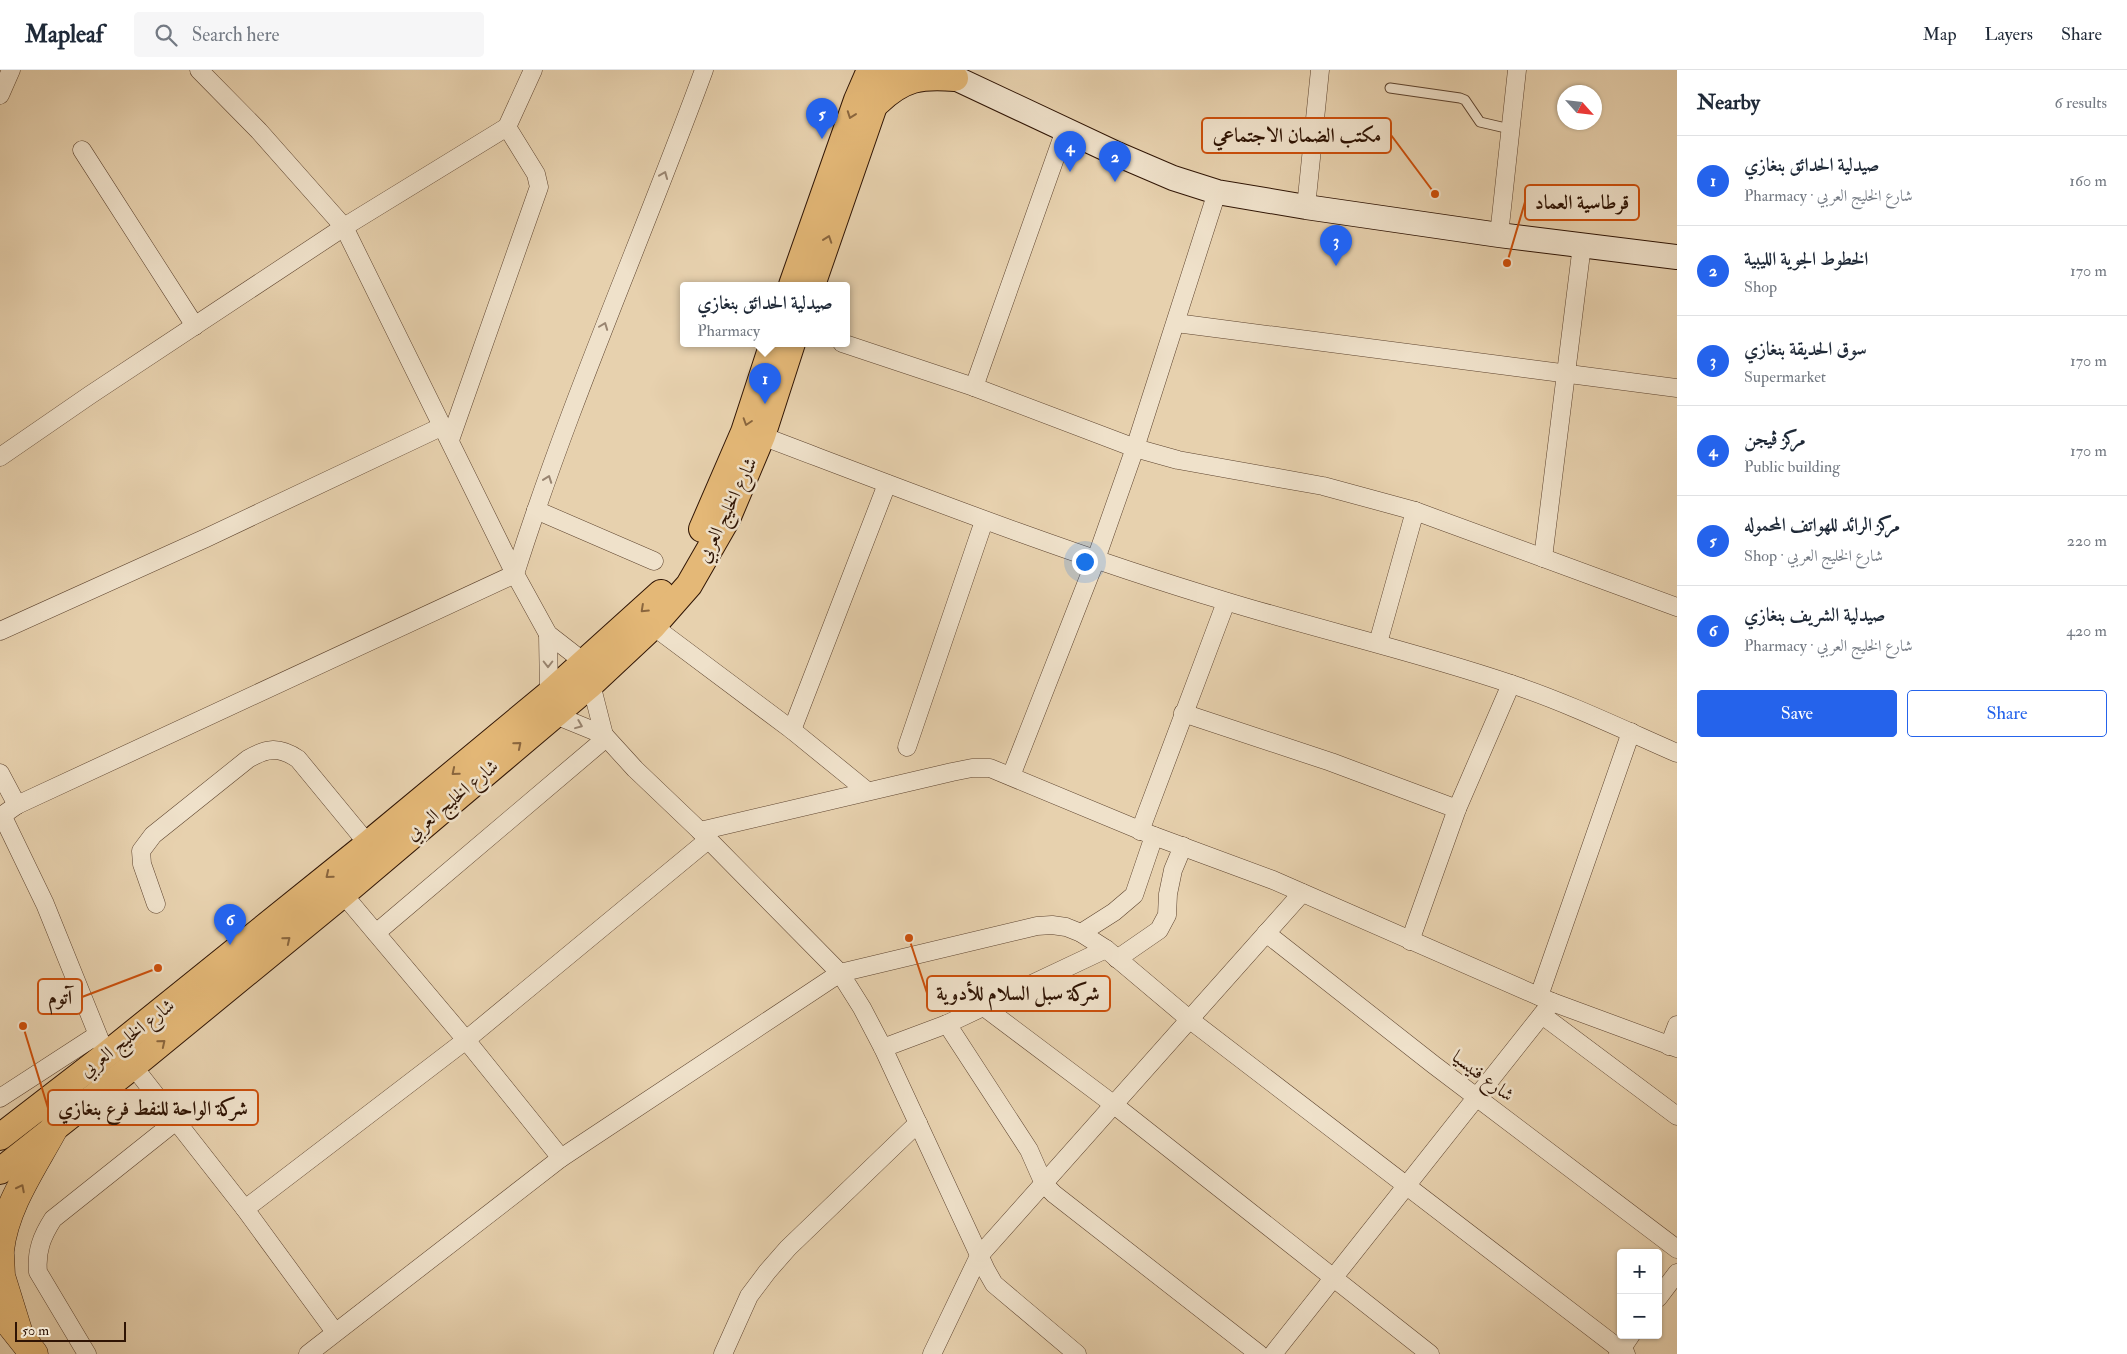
<!DOCTYPE html>
<html lang="en">
<head>
<meta charset="utf-8">
<style>
  :root { --surface:#fff; --page:#f6f6f7; --text:#1f2937; --muted:#747a83; --line:#e0e1e3; --accent:#2563eb }
  body { margin:0; font-family:"IM FELL Double Pica",Amiri,serif; background:var(--page); color:var(--text) }
  .controls { position:absolute; right:15px; bottom:15px; display:grid; overflow:hidden; border-radius:5px; box-shadow:0 1px 4px #0004 }
  .controls button { width:45px; height:45px; display:grid; place-items:center; padding:0; border:0; border-bottom:1px solid var(--line); background:var(--surface); color:var(--text); font:25px sans-serif }
  .compass { position:absolute; left:1557px; top:15px; width:45px; height:45px; border-radius:50%; background:var(--surface); box-shadow:0 1px 4px #0004; rotate:117deg }
  .scale { position:absolute; left:15px; bottom:12px; width:111px; box-sizing:border-box; padding-left:5px; border:2px solid #2f1404; border-top:0; font-size:14px; line-height:18px; white-space:nowrap; color:#2f1404; -webkit-text-stroke:4px #efe1ca; paint-order:stroke }
  .you { position:absolute; left:1084px; top:491px; width:18px; height:18px; margin:-12px; border:4px solid #fff; border-radius:50%; background:#1a73e8; box-shadow:0 0 0 8px #1a73e833 }
  .badge { display:grid; place-items:center; width:32px; height:32px; border-radius:50%; background:var(--accent); color:#fff; font-size:16px; font-weight:700 }
  .pin { position:absolute; translate:-50% -41px; filter:drop-shadow(0 1px 2px #0008) }
  .pin::after { content:''; position:absolute; top:26px; width:18px; height:15px; background:inherit; clip-path:polygon(0 0,100% 0,50% 100%) }
  .popup { position:absolute; left:680px; top:212px; width:170px; height:65px; box-sizing:border-box; display:grid; place-content:center; border-radius:5px; background:var(--surface); filter:drop-shadow(0 1px 4px #0005); font-size:16px; white-space:nowrap; color:var(--muted) }
  .popup b { font-size:19px; color:var(--text) }
  .popup::after { content:''; position:absolute; left:50%; top:100%; margin-left:-10px; border:10px solid transparent; border-top-color:var(--surface) }
  .list { margin:0; padding:0; list-style:none }
  h2 { display:flex; justify-content:space-between; align-items:center; height:65px; margin:0; padding:0 20px; font-size:21px }
  h2 small { font-size:16px; font-weight:400; color:var(--muted) }
  .list li { display:grid; grid-template-columns:32px 1fr auto; gap:15px; align-items:center; box-sizing:border-box; height:90px; padding:0 20px; border-top:1px solid var(--line) }
  .list b { display:block; font-size:19px; white-space:nowrap }
  .list p { margin:0; font-size:16px; white-space:nowrap; color:var(--muted) }
  .list em { font-size:16px; font-style:normal; color:var(--muted) }
  .actions { display:flex; gap:10px; padding:15px 20px }
  .actions a { flex:1; padding:11px 0; border:1px solid var(--accent); border-radius:5px; text-align:center; font-size:18px; color:var(--accent) }
  .actions .main { background:var(--accent); color:#fff }
  .icon { flex:none; width:28px; height:28px; fill:none; stroke:currentColor; stroke-width:2; stroke-linecap:round; stroke-linejoin:round }
  .map { position:relative; flex:none; width:1677px; height:1284px; overflow:hidden }
  header { display:flex; align-items:center; gap:30px; box-sizing:border-box; height:70px; padding:0 25px; background:var(--surface); border-bottom:1px solid var(--line) }
  header strong { font-size:24px }
  nav { display:flex; gap:28px; margin-inline-start:auto; font-size:18px }
  .search { width:350px; height:45px; background:var(--page); display:flex; align-items:center; gap:12px; box-sizing:border-box; padding:0 18px; border-radius:5px; color:var(--muted); font-size:19px }
  main { display:flex }
  aside { flex:1; background:var(--surface) }
  .map>svg:first-child { display:block }
</style>
</head>
<body>
<header>
<strong>Mapleaf</strong>
<div class="search"><svg class="icon" aria-label="search" viewBox="0 0 24 24"><circle cx="10" cy="10" r="6"/><path d="M15 15l6 6"/></svg>Search here</div>
<nav><a>Map</a><a>Layers</a><a>Share</a></nav>
</header>
<main>
<div class="map">
<svg width="1677" height="1284" viewBox="0 0 1677 1284">
  <rect width="100%" height="100%" fill="#e7d1ae"/>
  <filter id="stains"><feTurbulence type="fractalNoise" baseFrequency=".004" numOctaves="4"/><feColorMatrix values="0 0 0 0 .2 0 0 0 0 .09 0 0 0 0 .02 0 0 0 .5 -.17"/></filter>
  <radialGradient id="worn" r=".72"><stop offset=".6" stop-color="#630" stop-opacity="0"/><stop offset="1" stop-color="#630" stop-opacity=".3"/></radialGradient>
  <g fill="none" stroke-linecap="round" stroke-linejoin="round">
    <!-- service casing -->
    <g stroke="#5d432e" stroke-width="11">
      <polyline id="service" points="1390,18 1460,28 1465,30 1480,52 1510,59"/>
    </g>
    <!-- minor casing -->
    <g stroke="#5d432e" stroke-width="19">
      <g id="minor">
        <polyline points="199,0 259,61 344,157 515,504 548,564 584,592"/>
        <polyline points="0,25 11,0"/>
        <polyline points="82,80 195,256"/>
        <polyline points="1306,137 1320,0"/>
        <polyline points="1499,165 1517,0"/>
        <polyline points="1176,253 1677,318"/>
        <polyline points="842,273 974,317 1135,378 1178,390 1323,416 1415,441 1677,537"/>
        <polyline points="974,317 1065,60"/>
        <path d="M762 366C915 424 1068 484 1225 531 1320 560 1417 582 1511 614 1568 633 1622 659 1677 683"/>
        <polyline points="450,370 539,117 536,104 507,57"/>
        <polyline points="0,387 90,325 344,157 507,57 533,0"/>
        <polyline points="536,440 654,491"/>
        <polyline points="1543,488 1582,175"/>
        <polyline points="653,556 792,660 867,721"/>
        <polyline points="0,561 206,468 443,356"/>
        <polyline points="548,564 549,624"/>
        <polyline points="1378,573 1415,441"/>
        <polyline points="591,614 604,665"/>
        <polyline points="1183,643 1331,692 1457,739"/>
        <polyline points="555,645 604,665 635,699 700,761 840,903 1037,856 1052,855 1066,857 1081,863 1106,879 1189,949 1626,1284"/>
        <polyline points="792,660 887,414"/>
        <polyline points="907,677 984,451"/>
        <polyline points="0,703 17,735"/>
        <polyline points="1011,706 1096,489 1135,378 1217,122"/>
        <polyline points="2,745 45,834 106,985"/>
        <path d="M0 747 17 735 515 504C569 333 642 169 704 0"/>
        <polyline points="700,761 952,702 972,698 990,698 1154,766 1273,810 1552,932 1677,978"/>
        <polyline points="1140,761 1226,532"/>
        <polyline points="343,824 466,970 561,1088"/>
        <path d="M156 834 142 794 141 781 153 765 248 689C267 678 279 676 298 689L368 774"/>
        <polyline points="376,863 606,668"/>
        <polyline points="1081,863 1114,842 1134,825 1154,766"/>
        <polyline points="1266,863 1434,995 1677,1179"/>
        <polyline points="1410,871 1457,739 1511,614"/>
        <polyline points="1117,889 1159,860 1167,845 1168,824 1173,800 1183,776"/>
        <polyline points="1539,926 1631,662"/>
        <polyline points="984,937 1113,1034 1430,1284"/>
        <polyline points="1542,945 1677,1046"/>
        <polyline points="947,954 1029,1080 1044,1114 1054,1124 1259,1284"/>
        <polyline points="1669,976 1677,955"/>
        <polyline points="883,978 947,954 1106,879"/>
        <polyline points="133,996 245,1139"/>
        <polyline points="0,1028 97,965"/>
        <polyline points="1658,1228 1677,1203"/>
        <polyline points="335,1262 245,1139 466,970 708,770"/>
        <path d="M87 1284 38 1202C36 1181 42 1166 53 1149L176 1051"/>
        <polyline points="308,1284 561,1088 840,903 862,938 883,978 986,1200 994,1214 1077,1284"/>
        <polyline points="723,1284 749,1226 767,1202 788,1178 918,1053"/>
        <polyline points="932,1284 979,1186 1302,823"/>
        <polyline points="1273,1284 1552,932"/>
        <polyline points="1618,1284 1631,1265"/>
      </g>
    </g>
    <!-- secondary casing -->
    <g stroke="#2f1404" stroke-width="26">
      <polyline id="secondary" points="938,0 1117,84 1173,108 1217,122 1306,137 1499,165 1677,187"/>
    </g>
    <!-- primary casing -->
    <g stroke="#2f1404" stroke-width="28">
      <g id="primary">
        <path d="M878 32C903 8 921 5 955 8"/>
        <polyline points="792,215 857,30 870,0"/>
        <polyline points="812,215 874,36 891,0"/>
        <polyline points="702,459 744,362 773,273"/>
        <polyline points="0,1067 106,985 368,774 549,624 661,523"/>
        <polyline points="0,1101 133,996 343,824 591,614 653,556 689,515 727,449 762,366 792,273"/>
      </g>
    </g>
    <!-- trunk casing -->
    <g stroke="#2f1404" stroke-width="29">
      <g id="trunk">
        <path d="M0 1180C5 1136 33 1097 54 1058"/>
        <polyline points="0,1185 1,1206 19,1264"/>
        <polyline points="7,1250 34,1284"/>
      </g>
    </g>
    <!-- service -->
    <use href="#service" stroke="#efe1ca" stroke-width="9"/>
    <!-- minor -->
    <use href="#minor" stroke="#efe1ca" stroke-width="18"/>
    <!-- secondary -->
    <use href="#secondary" stroke="#efe1ca" stroke-width="24"/>
    <!-- primary -->
    <use href="#primary" stroke="#e4b877" stroke-width="26"/>
    <!-- trunk -->
    <use href="#trunk" stroke="#e4b877" stroke-width="28"/>
  </g>
  <!-- one-way arrows -->
  <defs><path id="oneway-chevron" d="M-2-3.5L2.5 0L-2 3.5" fill="none" stroke-width="1.6" stroke-linecap="round" stroke-linejoin="round" transform="scale(1.25)"/></defs>
  <g stroke="#8a663e">
    <use href="#oneway-chevron" transform="translate(851 45) rotate(110)"/>
    <use href="#oneway-chevron" transform="translate(828 169) rotate(-71)"/>
    <use href="#oneway-chevron" transform="translate(747 352) rotate(108)"/>
    <use href="#oneway-chevron" transform="translate(644 539) rotate(137)"/>
    <use href="#oneway-chevron" transform="translate(518 675) rotate(-40)"/>
    <use href="#oneway-chevron" transform="translate(455 702) rotate(140)"/>
    <use href="#oneway-chevron" transform="translate(329 805) rotate(141)"/>
    <use href="#oneway-chevron" transform="translate(287 870) rotate(-39)"/>
    <use href="#oneway-chevron" transform="translate(162 973) rotate(-39)"/>
    <use href="#oneway-chevron" transform="translate(21 1118) rotate(-63)"/>
  </g>
  <g stroke="#998571">
    <use href="#oneway-chevron" transform="translate(664 105) rotate(-68)"/>
    <use href="#oneway-chevron" transform="translate(604 256) rotate(-69)"/>
    <use href="#oneway-chevron" transform="translate(548 409) rotate(-70)"/>
    <use href="#oneway-chevron" transform="translate(548 594) rotate(90)"/>
    <use href="#oneway-chevron" transform="translate(579 655) rotate(22)"/>
  </g>
  <g text-anchor="middle" dominant-baseline="central" stroke-width="5" stroke-linejoin="round" paint-order="stroke">
    <!-- street labels -->
    <g font-size="19" fill="#2f1404" stroke="#efe1ca">
      <text transform="translate(727 440) rotate(-64)">شارع الخليج العربي</text>
      <text transform="translate(452 730) rotate(-40)">شارع الخليج العربي</text>
      <text transform="translate(127 968) rotate(-38)">شارع الخليج العربي</text>
      <text transform="translate(1483 1006) rotate(37)">شارع فنيسيا</text>
    </g>
  </g>
  <!-- callouts -->
  <path fill="none" stroke="#cc4f0b" stroke-width="2" d="M1435 124L1391 65M1507 193L1525 132M909 868L927 923M158 898L82 927M23 956L48 1038"/>
  <g fill="#cc4f0b" stroke="#efe1ca" stroke-width="2">
    <circle cx="1435" cy="124" r="5"/>
    <circle cx="1507" cy="193" r="5"/>
    <circle cx="909" cy="868" r="5"/>
    <circle cx="158" cy="898" r="5"/>
    <circle cx="23" cy="956" r="5"/>
  </g>
  <g fill="#efe1ca" stroke="#cc4f0b" stroke-width="2">
    <rect x="1202" y="48" width="189" height="35" rx="5"/>
    <rect x="1525" y="115" width="114" height="35" rx="5"/>
    <rect x="927" y="906" width="183" height="35" rx="5"/>
    <rect x="38" y="909" width="44" height="35" rx="5"/>
    <rect x="48" y="1020" width="210" height="35" rx="5"/>
  </g>
  <g font-size="20" text-anchor="middle" font-weight="bold" fill="#2f1404">
    <text x="1297" y="72">مكتب الضمان الاجتماعي</text>
    <text x="1582" y="139">قرطاسية العماد</text>
    <text x="1018" y="930">شركة سبل السلام للأدوية</text>
    <text x="60" y="934">آتوم</text>
    <text x="153" y="1045">شركة الواحة للنفط فرع بنغازي</text>
  </g>
  <rect width="100%" height="100%" filter="url(#stains)"/>
  <rect width="100%" height="100%" fill="url(#worn)"/>
</svg>
<div class="controls">
<button>+</button>
<button>−</button>
</div>
<svg class="compass" viewBox="-18 -18 36 36"><path d="M0-13l5 13h-10z" fill="#e53935"/><path d="M0 13l5-13h-10z" fill="#747a83"/></svg>
<div class="scale">50 m</div>
<div class="you"></div>
<div class="pin badge" style="left:765px;top:334px">1</div>
<div class="popup"><b>صيدلية الحدائق بنغازي</b>Pharmacy</div>
<div class="pin badge" style="left:1115px;top:112px">2</div>
<div class="pin badge" style="left:1336px;top:196px">3</div>
<div class="pin badge" style="left:1070px;top:102px">4</div>
<div class="pin badge" style="left:822px;top:69px">5</div>
<div class="pin badge" style="left:230px;top:875px">6</div>
</div>
<aside>
<h2>Nearby<small>6 results</small></h2>
<ul class="list">
<li><span class="badge">1</span><div><b>صيدلية الحدائق بنغازي</b><p>Pharmacy · شارع الخليج العربي</p></div><em>160 m</em></li>
<li><span class="badge">2</span><div><b>الخطوط الجوية الليبية</b><p>Shop</p></div><em>170 m</em></li>
<li><span class="badge">3</span><div><b>سوق الحديقة بنغازي</b><p>Supermarket</p></div><em>170 m</em></li>
<li><span class="badge">4</span><div><b>مركز ڤيجن</b><p>Public building</p></div><em>170 m</em></li>
<li><span class="badge">5</span><div><b>مركز الرائد للهواتف المحموله</b><p>Shop · شارع الخليج العربي</p></div><em>220 m</em></li>
<li><span class="badge">6</span><div><b>صيدلية الشريف بنغازي</b><p>Pharmacy · شارع الخليج العربي</p></div><em>420 m</em></li>
</ul>
<div class="actions"><a class="main">Save</a><a>Share</a></div>
</aside>
</main>
</body>
</html>
